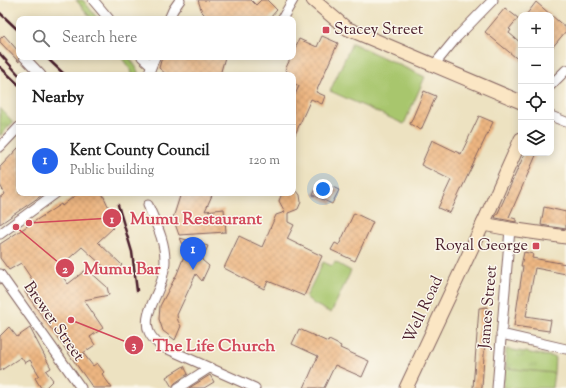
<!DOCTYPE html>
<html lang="en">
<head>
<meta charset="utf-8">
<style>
  :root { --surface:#fff; --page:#f6f6f6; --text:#222; --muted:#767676; --line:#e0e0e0; --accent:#2563eb }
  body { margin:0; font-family:"Sorts Mill Goudy",serif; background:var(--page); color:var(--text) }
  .controls { position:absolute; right:12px; top:12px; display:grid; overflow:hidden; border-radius:8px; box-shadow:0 2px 10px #0003 }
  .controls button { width:36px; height:36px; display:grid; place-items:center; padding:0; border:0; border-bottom:1px solid var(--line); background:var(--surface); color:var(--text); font:20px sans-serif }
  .you { position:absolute; left:323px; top:189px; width:14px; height:14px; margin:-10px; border:3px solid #fff; border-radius:50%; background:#1a73e8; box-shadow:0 0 0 6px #1a73e833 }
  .badge { display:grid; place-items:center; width:26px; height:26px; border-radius:50%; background:var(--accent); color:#fff; font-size:13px; font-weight:700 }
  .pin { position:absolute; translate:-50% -33px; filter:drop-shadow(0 1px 2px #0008) }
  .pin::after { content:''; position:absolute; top:21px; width:14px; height:12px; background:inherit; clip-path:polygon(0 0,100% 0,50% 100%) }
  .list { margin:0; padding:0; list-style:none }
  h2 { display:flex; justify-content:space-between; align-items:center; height:52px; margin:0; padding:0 16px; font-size:17px }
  h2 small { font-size:13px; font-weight:400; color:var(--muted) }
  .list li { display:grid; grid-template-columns:26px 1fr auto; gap:12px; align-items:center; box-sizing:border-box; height:72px; padding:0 16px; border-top:1px solid var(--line) }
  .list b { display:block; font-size:15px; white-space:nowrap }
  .list p { margin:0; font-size:13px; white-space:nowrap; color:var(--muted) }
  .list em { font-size:13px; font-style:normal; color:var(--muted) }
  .icon { flex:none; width:22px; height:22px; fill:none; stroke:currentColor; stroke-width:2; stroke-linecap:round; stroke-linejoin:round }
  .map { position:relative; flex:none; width:566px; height:388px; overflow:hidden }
  .search { position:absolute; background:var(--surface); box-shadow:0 2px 10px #0003; left:16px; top:16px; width:280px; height:44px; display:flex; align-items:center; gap:10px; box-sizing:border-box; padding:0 14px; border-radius:8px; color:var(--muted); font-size:15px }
  .panel { position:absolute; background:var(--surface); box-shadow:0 2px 10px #0003; left:16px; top:72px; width:280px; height:124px; border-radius:8px }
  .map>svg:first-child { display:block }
</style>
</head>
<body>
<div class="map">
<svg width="566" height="388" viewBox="0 0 566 388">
  <defs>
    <pattern id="park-tufts" width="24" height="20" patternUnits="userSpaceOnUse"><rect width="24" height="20" fill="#a8c66d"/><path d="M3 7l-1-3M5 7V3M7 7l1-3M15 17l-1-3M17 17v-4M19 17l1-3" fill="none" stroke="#8ba05a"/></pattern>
    <pattern id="building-cross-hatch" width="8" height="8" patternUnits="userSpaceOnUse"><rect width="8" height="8" fill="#edb681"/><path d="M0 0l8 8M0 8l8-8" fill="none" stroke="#cd9c70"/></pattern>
  </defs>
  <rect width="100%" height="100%" fill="#fbf7ec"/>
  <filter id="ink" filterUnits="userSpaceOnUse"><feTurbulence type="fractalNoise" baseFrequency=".025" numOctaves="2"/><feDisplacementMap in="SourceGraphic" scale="8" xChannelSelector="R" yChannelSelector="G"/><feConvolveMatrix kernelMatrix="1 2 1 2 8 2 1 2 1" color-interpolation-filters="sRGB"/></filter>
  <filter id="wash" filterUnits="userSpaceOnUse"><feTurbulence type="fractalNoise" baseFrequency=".012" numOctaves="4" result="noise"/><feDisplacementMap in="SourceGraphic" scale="16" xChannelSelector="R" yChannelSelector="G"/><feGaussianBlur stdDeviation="0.9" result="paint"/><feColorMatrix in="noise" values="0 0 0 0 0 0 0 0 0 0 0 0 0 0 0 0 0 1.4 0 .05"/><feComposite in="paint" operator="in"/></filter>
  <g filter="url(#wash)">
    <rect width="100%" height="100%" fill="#ede2c1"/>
    <!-- green -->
    <g fill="#a8c66d" stroke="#79724c">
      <polygon points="76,0 83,0 98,19 92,19"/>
      <polygon points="352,43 425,77 404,124 330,91"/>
      <polygon points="121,57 129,57 136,67 139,75 130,75 132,72"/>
      <polygon points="323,262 332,266 335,262 351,271 331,313 314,304 306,297"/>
      <polygon points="505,368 554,373 552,388 503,388"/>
    </g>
    <!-- park -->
    <g fill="url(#park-tufts)" stroke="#79724c">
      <polygon points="0,108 13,122 0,136"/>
      <polygon points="506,349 555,357 554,373 506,368"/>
    </g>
    <g id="blocks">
      <!-- building -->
      <g fill="url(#building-cross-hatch)">
        <polygon points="198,0 251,0 256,5 261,0 267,0 277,10 269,19 209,19 202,12"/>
        <polygon points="536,2 566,28 566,31 551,49 551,15 526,15"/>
        <polygon points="505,8 518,18 509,29 511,30 509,33 521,43 521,62 485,32"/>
        <polygon points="4,35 19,52 19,62 0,42 0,39"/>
        <polygon points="322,36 338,43 316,92 325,96 322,104 311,99 293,139 293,99 299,86 293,83 293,75 285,75 287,71 285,70 291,57 293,57 293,53 299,39 317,47"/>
        <polygon points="162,57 225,57 220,75 167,75 159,68"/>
        <polygon points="424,91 436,96 421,130 410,124"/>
        <polygon points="479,116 493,122 450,213 438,208 451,180 421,165 432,140 461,154"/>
        <polygon points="19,147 19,193 45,193 0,224 0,197 5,194 0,185 0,167"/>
        <polygon points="525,153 537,153 509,217 516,219 516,222 496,218 495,218 496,215 497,215"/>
        <polygon points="320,181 339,190 332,204 313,195"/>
        <polygon points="293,186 300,195 301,202 298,209 288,213 288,222 294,225 287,239 322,256 304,296 268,281 264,289 224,268 239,236 262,247 276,215 285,212 279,201 282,193 293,193"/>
        <polygon points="78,193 102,193 110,210 103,217 113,228 98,242 122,265 113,275 82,247 57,269 68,284 87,269 107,287 109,295 84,300 103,328 90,337 95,345 83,353 93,366 97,363 104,372 102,374 112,388 93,388 25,292 35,284 21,263 9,270 0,258 0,244 61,204 62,206"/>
        <polygon points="181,193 213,193 205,211 224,209 226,232 179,235 173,218"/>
        <polygon points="544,207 566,212 566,229 541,225"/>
        <polygon points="354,213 373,222 355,261 331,250 335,243 339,245"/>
        <polygon points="180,238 208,246 202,260 209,266 202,281 196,274 177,315 178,321 181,326 175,340 163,331 159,319 160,306 177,274 186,251"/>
        <polygon points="524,252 533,254 532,258 566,264 566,274 535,268 526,316 551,320 549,331 514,326 523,266 521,266"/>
        <polygon points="487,307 482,388 473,388 479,308"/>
        <polygon points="9,327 17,337 30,328 51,368 46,371 53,380 45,388 41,388 35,378 39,375 30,360 25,363 21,357 0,371 0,336"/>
        <polygon points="299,329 328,342 329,340 341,346 340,348 369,361 362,377 335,365 324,388 304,388 318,356 292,344"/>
        <polygon points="184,366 188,374 175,383 172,387 166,377"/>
        <polygon points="210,375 214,382 204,388 189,388"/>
      </g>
    </g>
  </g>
  <g filter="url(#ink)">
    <use href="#blocks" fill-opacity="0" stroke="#836360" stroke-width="1"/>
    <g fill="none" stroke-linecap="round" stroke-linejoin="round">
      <!-- street casing -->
      <g stroke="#836360" stroke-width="11">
        <g id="street">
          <polyline points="93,0 109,19"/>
          <polyline points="169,19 173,10 180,0"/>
          <polyline points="282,19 293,0"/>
          <polyline points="24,57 41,75"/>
          <polyline points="142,57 151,65"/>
          <polyline points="434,65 457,37 493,0"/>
          <polyline points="148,75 155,57"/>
          <polyline points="551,85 566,70"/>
          <polyline points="551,116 566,122"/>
          <polyline points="0,147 19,127"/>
          <path d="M148 205C156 224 165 240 165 261 165 267 163 274 162 279 158 296 142 315 149 332 152 339 156 342 161 346L255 388"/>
          <polyline points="0,234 56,193"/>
          <polyline points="0,274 81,388"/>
          <polyline points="501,334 566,349"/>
          <polyline points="178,388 209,368"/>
          <polyline points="497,388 510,229"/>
        </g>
      </g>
      <!-- secondary casing -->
      <g stroke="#836360" stroke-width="15">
        <g id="secondary">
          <polyline points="313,0 346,28 521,102"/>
          <polyline points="483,224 510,229 566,237"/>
          <polyline points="406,388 483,224 521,139"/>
        </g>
      </g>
      <!-- street -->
      <use href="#street" stroke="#fff" stroke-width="9"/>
      <!-- secondary -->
      <use href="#secondary" stroke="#fbe6c4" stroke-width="13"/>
      <!-- rail -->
      <g stroke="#4a1f2b" stroke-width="2.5">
        <polyline points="0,13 19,31"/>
        <polyline points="0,54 19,75"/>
        <polyline points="46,57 65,75"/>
        <polyline points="0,67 19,85"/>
        <polyline points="118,205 132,252 137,291"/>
      </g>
    </g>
  </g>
  <!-- markers -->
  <g fill="#d1495b" stroke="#fbf7ec" stroke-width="1.5">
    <rect x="322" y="26" width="8" height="8" rx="2"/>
    <rect x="532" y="242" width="8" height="8" rx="2"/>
  </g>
  <g text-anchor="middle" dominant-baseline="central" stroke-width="3" stroke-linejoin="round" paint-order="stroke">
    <!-- poi labels -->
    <g font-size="16" fill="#4a1f2b" stroke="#fbf7ec" text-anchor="start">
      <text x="334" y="30">Stacey Street</text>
      <text x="528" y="246" text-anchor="end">Royal George</text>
    </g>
    <!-- street labels -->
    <g font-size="16" fill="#4a1f2b" stroke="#fbf7ec">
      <text transform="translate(489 307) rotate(-85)">James Street</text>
      <text transform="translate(424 310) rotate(-65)">Well Road</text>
      <text transform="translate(53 322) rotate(55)">Brewer Street</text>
    </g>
  </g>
  <!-- callouts -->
  <path fill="none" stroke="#d1495b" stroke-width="1.5" d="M29 223L112 218M16 227L65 268M71 320L134 345"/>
  <g fill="#d1495b" stroke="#fbf7ec" stroke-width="1.5">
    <circle cx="29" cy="223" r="4"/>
    <circle cx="16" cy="227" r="4"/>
    <circle cx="71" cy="320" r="4"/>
    <circle cx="112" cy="218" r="10"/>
    <circle cx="65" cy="268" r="10"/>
    <circle cx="134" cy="345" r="10"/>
  </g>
  <g font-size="12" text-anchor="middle" font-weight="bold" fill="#fff">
    <text x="112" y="223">1</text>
    <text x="65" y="273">2</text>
    <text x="134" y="349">3</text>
  </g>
  <g font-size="17" text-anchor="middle" font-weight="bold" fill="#d1495b" stroke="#fbf7ec" stroke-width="3" stroke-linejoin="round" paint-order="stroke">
    <text x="196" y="224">Mumu Restaurant</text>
    <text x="122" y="274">Mumu Bar</text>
    <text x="214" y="351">The Life Church</text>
  </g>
</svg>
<div class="controls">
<button>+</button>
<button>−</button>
<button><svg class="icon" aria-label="locate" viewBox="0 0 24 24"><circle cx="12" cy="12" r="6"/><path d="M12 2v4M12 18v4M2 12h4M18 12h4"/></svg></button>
<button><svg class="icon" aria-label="layers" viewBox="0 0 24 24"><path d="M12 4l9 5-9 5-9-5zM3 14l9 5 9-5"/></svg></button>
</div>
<div class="you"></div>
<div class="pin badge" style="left:193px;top:270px">1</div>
<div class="search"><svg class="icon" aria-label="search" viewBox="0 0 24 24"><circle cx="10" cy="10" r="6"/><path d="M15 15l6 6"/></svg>Search here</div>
<section class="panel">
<h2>Nearby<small></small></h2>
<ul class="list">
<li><span class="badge">1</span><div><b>Kent County Council</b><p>Public building</p></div><em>120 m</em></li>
</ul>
</section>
</div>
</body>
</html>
